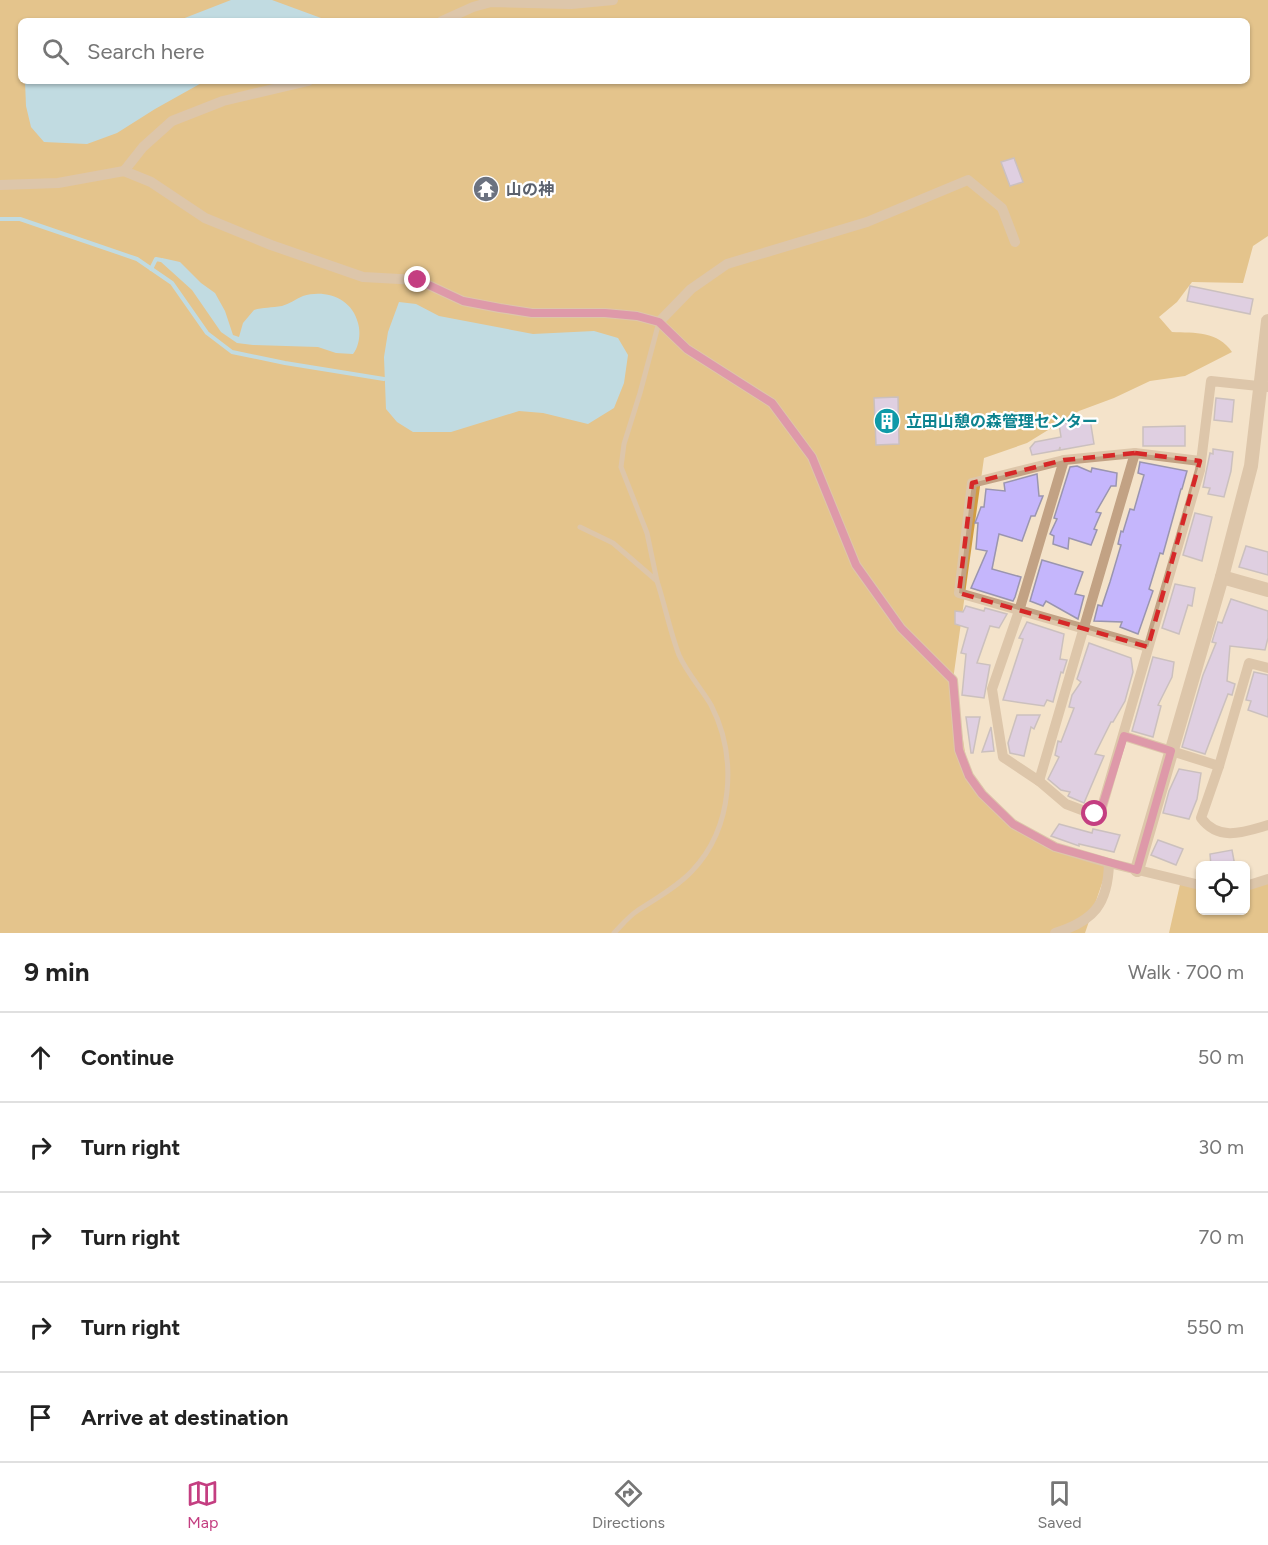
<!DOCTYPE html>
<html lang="en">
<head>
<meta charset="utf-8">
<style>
  :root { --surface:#fff; --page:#f2f2f2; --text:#222; --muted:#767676; --line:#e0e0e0; --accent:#c43e81 }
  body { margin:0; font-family:Figtree,"Noto Sans JP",sans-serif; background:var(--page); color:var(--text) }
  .controls { position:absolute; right:18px; bottom:18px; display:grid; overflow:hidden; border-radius:9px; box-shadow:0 2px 4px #0004 }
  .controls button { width:54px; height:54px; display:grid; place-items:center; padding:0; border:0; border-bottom:2px solid var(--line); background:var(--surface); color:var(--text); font:30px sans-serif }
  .stop { position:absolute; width:18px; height:18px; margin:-14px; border:4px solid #c43e81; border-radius:50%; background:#fff }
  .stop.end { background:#c43e81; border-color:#fff; box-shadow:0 2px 6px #0008 }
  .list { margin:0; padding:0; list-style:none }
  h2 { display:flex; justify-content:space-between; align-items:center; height:78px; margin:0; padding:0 24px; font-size:26px }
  h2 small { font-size:20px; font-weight:400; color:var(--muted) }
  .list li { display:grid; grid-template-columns:39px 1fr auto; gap:18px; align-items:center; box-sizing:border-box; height:90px; padding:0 24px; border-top:2px solid var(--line) }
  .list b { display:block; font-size:22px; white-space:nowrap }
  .list em { font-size:20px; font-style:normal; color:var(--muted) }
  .icon { flex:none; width:33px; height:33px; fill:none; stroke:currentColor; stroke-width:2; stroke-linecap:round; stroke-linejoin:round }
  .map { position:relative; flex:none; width:1268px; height:933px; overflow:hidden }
  .search { position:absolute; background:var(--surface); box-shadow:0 2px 4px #0004; left:18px; right:18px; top:18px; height:66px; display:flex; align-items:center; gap:15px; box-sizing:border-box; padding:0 21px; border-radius:9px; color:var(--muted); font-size:22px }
  .sheet { height:528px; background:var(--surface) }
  nav { display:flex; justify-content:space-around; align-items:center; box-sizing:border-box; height:84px; border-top:2px solid var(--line); background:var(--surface); font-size:16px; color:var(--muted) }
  nav a { display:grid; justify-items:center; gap:3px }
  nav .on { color:var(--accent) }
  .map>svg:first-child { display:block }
</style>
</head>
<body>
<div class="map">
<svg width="1268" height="933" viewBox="0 0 1268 933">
  <rect width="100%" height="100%" fill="#f4e3ca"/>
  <!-- forest -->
  <g fill="#d19d42" fill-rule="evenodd">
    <path d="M0 0H1268V236L1253 246 1243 283 1192 282 1177 302 1159 317 1172 332C1195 333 1218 331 1232 352L1185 376 1150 381 1114 398 1079 411 1027 443 984 458 953 680 969 776 1027 832 1109 863 1085 933H0ZM21 21H1247V81H21Z"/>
    <polygon points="1268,878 1268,933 1169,933 1181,880 1200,885 1200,910 1246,910 1246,886"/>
  </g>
  <!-- water -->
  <g fill="#84d1fd">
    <polygon points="231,0 272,0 321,18 318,21 177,21"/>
    <polygon points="25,81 205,81 155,109 117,133 87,144 44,142 31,127 26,106"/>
    <path d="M162 258 180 262 201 283 215 293 225 311 233 335 239 337 243 323 254 310C263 307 272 308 282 306 289 304 296 299 303 296 325 289 352 298 358 323 361 333 359 347 353 354L336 353 318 347 253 345 237 343 221 332 192 290 161 262Z"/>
    <polygon points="399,302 416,304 439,316 533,334 594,331 618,338 628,355 624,383 614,408 588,424 543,413 519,411 451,432 413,432 397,422 386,409 384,357 388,332"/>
  </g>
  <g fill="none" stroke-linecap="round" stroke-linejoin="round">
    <!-- stream -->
    <g stroke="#84d1fd" stroke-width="4">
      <polyline points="0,219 20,219 137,259 172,283 207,333 232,352 285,363 384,379"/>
      <polyline points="151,269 156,259 161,260"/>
    </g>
  </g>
  <!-- building -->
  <g fill="#c5b6fc" stroke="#9a95af" stroke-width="1.5">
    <polygon points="1014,158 1023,182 1010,186 1001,162"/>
    <polygon points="1190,286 1253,299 1250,314 1187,301"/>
    <polygon points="898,397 899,444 876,445 874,398"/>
    <polygon points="1216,398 1234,400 1232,422 1214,420"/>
    <polygon points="1090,419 1094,444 1060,450 1060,447 1059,450 1032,455 1030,448 1035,442 1061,437 1059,424"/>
    <polygon points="1185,426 1185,446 1143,446 1143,427"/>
    <polygon points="1213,449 1233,452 1231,471 1224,497 1208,494 1210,488 1203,487 1210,453 1213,454"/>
    <polygon points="1140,462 1187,471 1182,489 1181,489 1163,554 1160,553 1149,589 1153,591 1138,634 1120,627 1122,622 1094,621 1098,605 1102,606 1110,582 1121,545 1118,544 1121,531 1123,532 1130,509 1134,510 1144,475 1138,473"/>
    <polygon points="1077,466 1091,472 1092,468 1117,473 1116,486 1111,486 1096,512 1101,513 1094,529 1097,530 1091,545 1069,538 1068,549 1053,544 1054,536 1050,534 1057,519 1054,518 1070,467"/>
    <polygon points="1037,474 1039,496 1043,496 1035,516 1031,516 1022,541 999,534 992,569 1021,577 1015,597 1013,601 971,588 987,551 976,549 978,523 975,523 981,507 984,507 986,489 1005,491 1004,483"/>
    <polygon points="1195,513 1212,517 1202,561 1183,555"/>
    <polygon points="1246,546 1268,552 1268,575 1239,567"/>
    <polygon points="1042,560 1083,572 1075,594 1084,596 1078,619 1046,601 1043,606 1030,601"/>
    <polygon points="1175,584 1195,588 1192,606 1188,605 1179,634 1162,628"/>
    <polygon points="1231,599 1268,611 1268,638 1265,650 1230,646 1227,681 1235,684 1232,695 1228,694 1205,754 1182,747 1203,675 1216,643 1212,642 1218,622 1222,623"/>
    <polygon points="966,606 984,611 985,608 1007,614 999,628 990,626 977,663 990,665 984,698 962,695 966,654 961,653 968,628 955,624 955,611 963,612"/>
    <polygon points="1027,622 1064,634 1060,659 1067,660 1063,673 1061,672 1053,702 1047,700 1044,706 1003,700 1023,639 1019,638"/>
    <polygon points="1089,643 1131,658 1133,672 1125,701 1113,722 1111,722 1095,754 1104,756 1084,803 1070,797 1068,796 1070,792 1061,790 1048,779 1059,757 1055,755 1058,741 1061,742 1074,708 1069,707 1072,695 1081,682 1077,679"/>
    <polygon points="1153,657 1174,662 1172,677 1158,705 1161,706 1153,737 1132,731"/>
    <polygon points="1254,672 1268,675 1268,717 1248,710 1251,701 1246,700"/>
    <polygon points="1017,715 1040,715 1034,729 1031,727 1024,756 1010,753 1008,743"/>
    <polygon points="966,717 980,717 973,753 971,753"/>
    <polygon points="991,727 994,751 982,752"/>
    <polygon points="1179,769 1201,773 1197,799 1189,819 1163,813 1169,791"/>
    <polygon points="1059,824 1092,833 1093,829 1120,835 1114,852 1079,844 1079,846 1051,836"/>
    <polygon points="1158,840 1183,849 1176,865 1151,855"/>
    <polygon points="1232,850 1235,866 1211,866 1210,854"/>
  </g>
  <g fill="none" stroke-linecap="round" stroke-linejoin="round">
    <!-- service -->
    <g stroke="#c2a284" stroke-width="5">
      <polyline points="580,527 613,543 657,581 647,533 621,467 624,444 640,393 659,322"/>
      <path d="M614 933C621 926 628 917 637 911 655 899 677 887 692 871 733 828 738 757 711 705 701 688 687 673 679 655 670 632 665 605 657 581"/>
    </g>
    <!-- minor -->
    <g stroke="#c2a284" stroke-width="10">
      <polyline points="442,21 473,7 491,2 571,4 613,0"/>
      <polyline points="124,171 143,147 172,121 223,101 308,81"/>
      <polyline points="0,185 58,183 124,171 151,182 205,218 271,245 363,277 418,280 463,301 499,308 532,313 605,313 637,316 659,322 687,349 772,403 812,457 856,565 901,628 953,680 959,750 969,776 982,794 1013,824 1055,847 1109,863 1200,885"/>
      <polyline points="659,322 691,289 727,264 867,222 968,180 1002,208 1015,242"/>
      <polyline points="1064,460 1019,611 992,689 1003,757 1039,781 1066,804 1095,815 1102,807 1200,470 1211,381 1268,387"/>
      <polyline points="1148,647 959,593 972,483 1064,460 1135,453 1200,461"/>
      <path d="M1268 668 1249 663 1219 766 1201 818C1219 842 1244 832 1268 825"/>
      <polyline points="1124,736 1219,766"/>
      <polyline points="1039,781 1135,453"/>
      <polyline points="1246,886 1268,879"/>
      <path d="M1055 933C1094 921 1108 904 1109 863"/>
    </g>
    <!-- tertiary -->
    <g stroke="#c2a284" stroke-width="14">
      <polyline points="1222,577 1268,590"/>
      <polyline points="1137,870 1222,577 1251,466 1268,321"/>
    </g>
  </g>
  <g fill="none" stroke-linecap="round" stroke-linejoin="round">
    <!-- route -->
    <polyline stroke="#c43e81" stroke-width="8" points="418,280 463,301 500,308 532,313 605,313 637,316 659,322 687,349 772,403 812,457 856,565 901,628 953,680 959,750 969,776 982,794 1013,824 1055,847 1137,870 1171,751 1124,736 1102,807 1095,814"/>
  </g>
  <!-- marked area -->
  <path d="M0 0H1268V933H0ZM1135 453 1200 461 1148 647 959 593 972 483 1064 460Z" fill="#f4e3ca" fill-opacity=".55" fill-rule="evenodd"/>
  <path fill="none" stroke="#d62828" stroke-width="4.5" stroke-dasharray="12 8" stroke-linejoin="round" d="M1135 453 1200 461 1148 647 959 593 972 483 1064 460Z"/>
  <!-- icons -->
  <defs>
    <g id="temple-disc" transform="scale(1.35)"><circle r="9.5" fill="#6b7280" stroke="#fff"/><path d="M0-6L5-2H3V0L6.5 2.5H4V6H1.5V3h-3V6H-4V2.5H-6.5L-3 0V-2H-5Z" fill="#fff"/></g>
    <g id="building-disc" transform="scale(1.35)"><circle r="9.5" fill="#0f9aa8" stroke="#fff"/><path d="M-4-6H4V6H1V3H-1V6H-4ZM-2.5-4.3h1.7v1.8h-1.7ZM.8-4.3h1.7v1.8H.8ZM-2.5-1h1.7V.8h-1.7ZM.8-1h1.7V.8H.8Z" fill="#fff"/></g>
  </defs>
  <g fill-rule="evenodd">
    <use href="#temple-disc" x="486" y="189"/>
    <use href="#building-disc" x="887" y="421"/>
  </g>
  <g text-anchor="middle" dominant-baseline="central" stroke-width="4.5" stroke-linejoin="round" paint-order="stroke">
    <!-- worship labels -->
    <g font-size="16" font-weight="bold" fill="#5b616d" stroke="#fff" text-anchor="start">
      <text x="506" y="189">山の神</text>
    </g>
    <!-- culture labels -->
    <g font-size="16" font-weight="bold" fill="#0d838f" stroke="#fff" text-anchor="start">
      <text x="906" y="421">立田山憩の森管理センター</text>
    </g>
  </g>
</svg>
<div class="controls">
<button><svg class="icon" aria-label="locate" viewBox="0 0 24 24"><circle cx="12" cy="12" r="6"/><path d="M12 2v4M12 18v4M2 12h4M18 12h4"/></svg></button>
</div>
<div class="stop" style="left:1095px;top:814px"></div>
<div class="stop end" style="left:418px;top:280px"></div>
<div class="search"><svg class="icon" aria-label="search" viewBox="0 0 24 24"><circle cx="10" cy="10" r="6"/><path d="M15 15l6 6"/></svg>Search here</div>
</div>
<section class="sheet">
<h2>9 min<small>Walk · 700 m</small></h2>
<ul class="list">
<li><svg class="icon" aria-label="ahead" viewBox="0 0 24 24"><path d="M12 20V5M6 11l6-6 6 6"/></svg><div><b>Continue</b></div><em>50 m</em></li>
<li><svg class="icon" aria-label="right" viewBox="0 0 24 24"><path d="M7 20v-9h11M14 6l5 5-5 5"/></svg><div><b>Turn right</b></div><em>30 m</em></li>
<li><svg class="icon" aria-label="right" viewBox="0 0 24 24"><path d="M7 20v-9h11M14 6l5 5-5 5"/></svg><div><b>Turn right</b></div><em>70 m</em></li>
<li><svg class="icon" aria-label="right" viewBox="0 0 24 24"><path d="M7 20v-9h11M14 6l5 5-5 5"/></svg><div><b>Turn right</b></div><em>550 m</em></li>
<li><svg class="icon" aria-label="arrive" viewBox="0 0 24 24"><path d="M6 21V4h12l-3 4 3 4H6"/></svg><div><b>Arrive at destination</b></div></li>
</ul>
</section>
<nav>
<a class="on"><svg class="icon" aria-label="map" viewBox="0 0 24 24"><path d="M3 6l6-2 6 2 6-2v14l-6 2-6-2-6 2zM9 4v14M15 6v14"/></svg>Map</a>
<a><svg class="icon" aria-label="directions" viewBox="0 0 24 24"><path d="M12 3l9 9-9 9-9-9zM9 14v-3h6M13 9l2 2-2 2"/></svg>Directions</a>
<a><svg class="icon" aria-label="saved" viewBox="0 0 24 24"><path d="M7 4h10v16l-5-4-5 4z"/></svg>Saved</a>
</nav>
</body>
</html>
